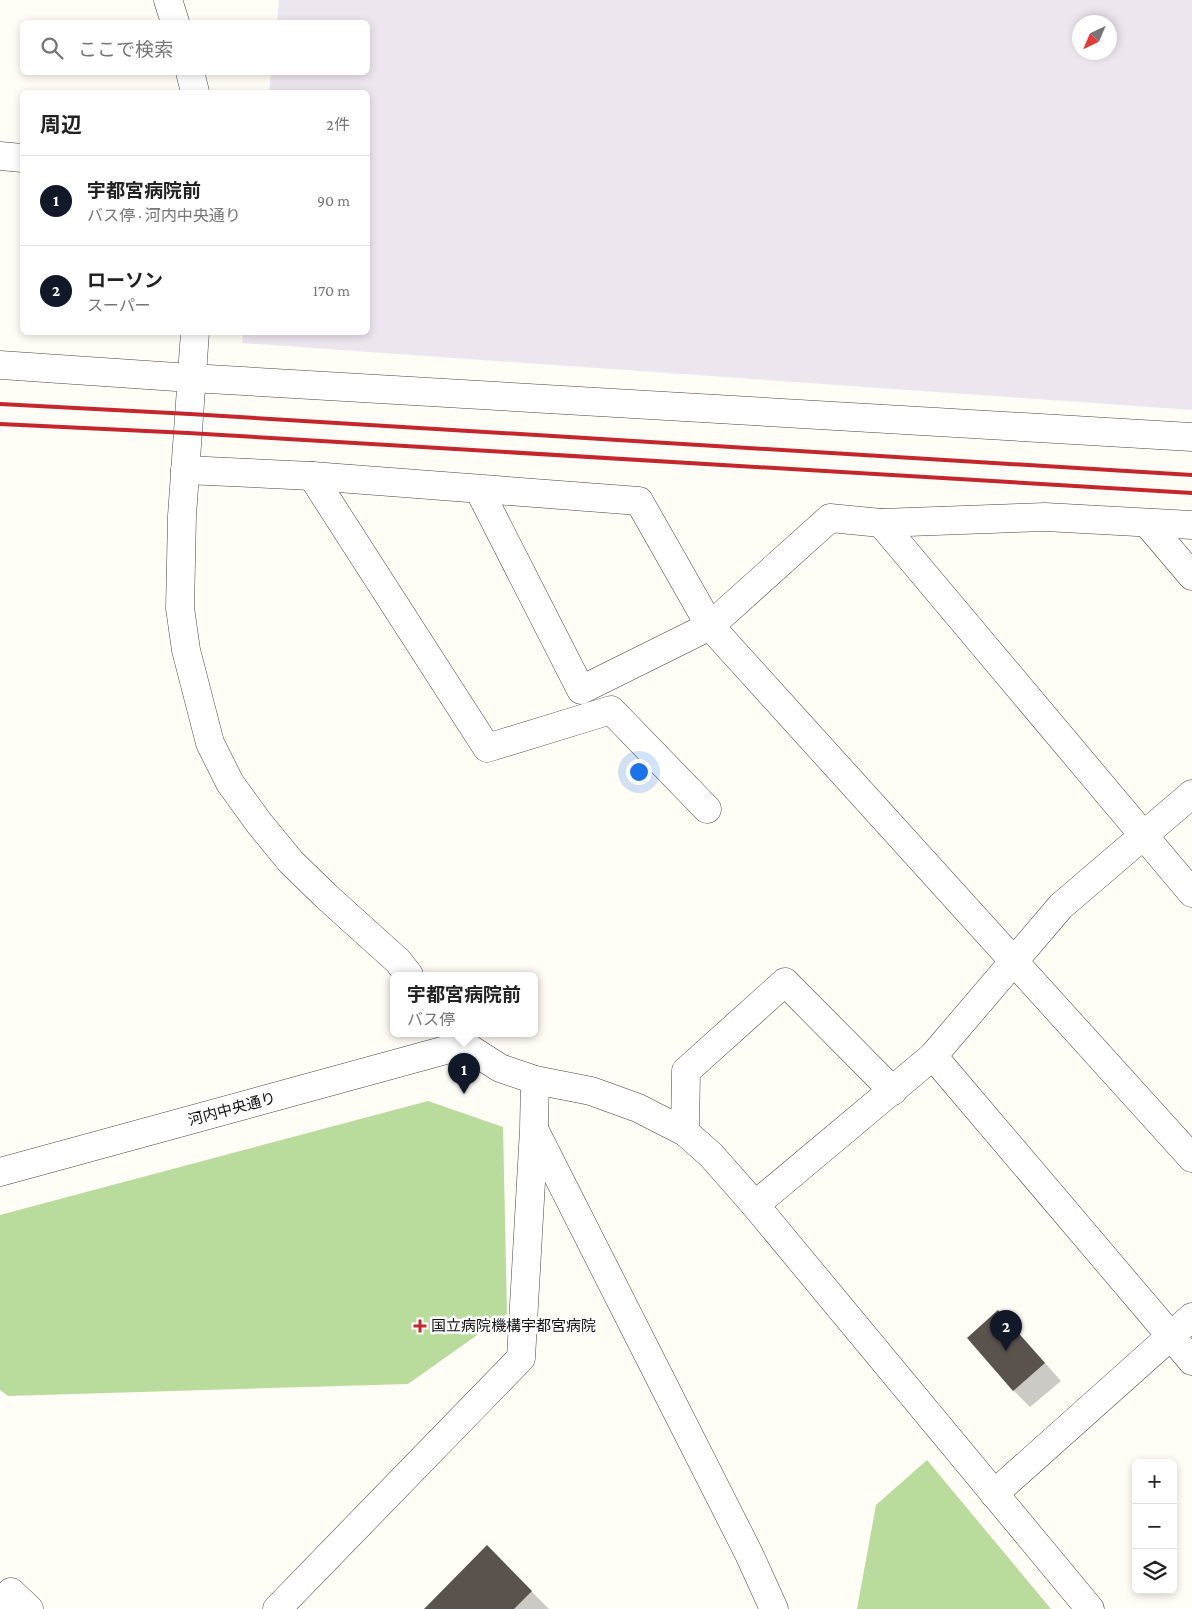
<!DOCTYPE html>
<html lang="ja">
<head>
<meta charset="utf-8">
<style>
  :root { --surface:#fff; --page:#f2f2f2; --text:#222; --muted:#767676; --line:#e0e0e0; --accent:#111827 }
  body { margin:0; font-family:"Crimson Pro","Noto Sans JP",serif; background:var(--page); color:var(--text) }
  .controls { position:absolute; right:15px; bottom:15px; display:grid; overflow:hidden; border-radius:8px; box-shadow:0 2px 8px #0003 }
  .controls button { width:45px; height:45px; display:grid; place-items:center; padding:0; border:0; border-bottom:1px solid var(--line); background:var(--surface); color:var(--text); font:25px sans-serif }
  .compass { position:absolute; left:1072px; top:15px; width:45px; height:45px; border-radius:50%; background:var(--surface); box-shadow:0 2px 8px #0003; rotate:224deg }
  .you { position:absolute; left:638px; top:771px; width:18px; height:18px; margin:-12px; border:4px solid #fff; border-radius:50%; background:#1a73e8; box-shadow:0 0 0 8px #1a73e833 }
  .badge { display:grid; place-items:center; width:32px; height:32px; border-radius:50%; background:var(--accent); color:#fff; font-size:16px; font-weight:700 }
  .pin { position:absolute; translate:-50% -41px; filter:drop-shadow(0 1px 2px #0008) }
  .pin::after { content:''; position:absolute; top:26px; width:18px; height:15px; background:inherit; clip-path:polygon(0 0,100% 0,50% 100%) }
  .popup { position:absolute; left:390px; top:972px; width:148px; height:65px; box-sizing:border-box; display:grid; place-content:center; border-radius:8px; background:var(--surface); filter:drop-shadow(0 1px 4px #0005); font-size:16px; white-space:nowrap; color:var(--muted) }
  .popup b { font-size:19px; color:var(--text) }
  .popup::after { content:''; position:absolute; left:50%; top:100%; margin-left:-10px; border:10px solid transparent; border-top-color:var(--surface) }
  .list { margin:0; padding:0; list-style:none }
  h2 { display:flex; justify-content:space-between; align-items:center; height:65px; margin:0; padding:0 20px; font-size:21px }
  h2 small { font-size:16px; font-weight:400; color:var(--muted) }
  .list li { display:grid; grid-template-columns:32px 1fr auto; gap:15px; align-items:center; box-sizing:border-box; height:90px; padding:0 20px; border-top:1px solid var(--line) }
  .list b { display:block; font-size:19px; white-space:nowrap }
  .list p { margin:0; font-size:16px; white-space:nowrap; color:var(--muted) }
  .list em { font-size:16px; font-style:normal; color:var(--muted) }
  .icon { flex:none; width:28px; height:28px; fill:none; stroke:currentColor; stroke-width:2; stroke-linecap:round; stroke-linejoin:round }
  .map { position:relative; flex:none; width:1192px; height:1609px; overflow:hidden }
  .search { position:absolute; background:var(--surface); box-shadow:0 2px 8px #0003; left:20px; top:20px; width:350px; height:55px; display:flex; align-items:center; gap:12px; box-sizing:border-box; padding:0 18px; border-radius:8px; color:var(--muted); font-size:19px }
  .panel { position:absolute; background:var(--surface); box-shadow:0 2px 8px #0003; left:20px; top:90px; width:350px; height:245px; border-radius:8px }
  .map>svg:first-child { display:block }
</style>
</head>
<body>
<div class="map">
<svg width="1192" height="1609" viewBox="0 0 1192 1609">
  <rect width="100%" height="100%" fill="#fffdf5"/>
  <!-- industrial -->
  <path fill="#eee6ef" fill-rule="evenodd" d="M279 0H1192V410L242 343 243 333 368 332V92H269L271 73 368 72V22H277ZM1080 22H1110V52H1080Z"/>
  <!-- forest -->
  <g fill="#b9dc9c">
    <polygon points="428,1101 503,1127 507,1314 408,1384 8,1396 0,1390 0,1215"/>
    <polygon points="927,1460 1051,1609 857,1609 876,1505"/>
  </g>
  <!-- shadow -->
  <g fill="#0003">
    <polygon points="1014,1328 1061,1381 1030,1407 1014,1391 969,1338"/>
    <polygon points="487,1547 549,1609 426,1609"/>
  </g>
  <!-- building -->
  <g fill="#5a524d">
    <polygon points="998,1310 1045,1363 1013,1391 967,1338"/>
    <polygon points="487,1545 532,1591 514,1609 424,1609"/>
  </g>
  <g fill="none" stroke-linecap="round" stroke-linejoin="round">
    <!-- minor casing -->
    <g stroke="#444" stroke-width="29">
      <g id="minor">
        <polyline points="168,0 175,22"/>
        <polyline points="190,72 195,92"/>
        <polyline points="0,156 22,158"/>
        <polyline points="195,332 182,516 180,608 186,650 210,743 230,783 259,823 291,862 327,897 398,961 409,975"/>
        <polyline points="0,365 191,378 1192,437"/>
        <polyline points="185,470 312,476 639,501 710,626 1192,1158"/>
        <polyline points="312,476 487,748 611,710 707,809"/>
        <polyline points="479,490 581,690 710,626 830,518 881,523 1045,517 1192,525"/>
        <polyline points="881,523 1192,893"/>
        <polyline points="1147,523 1192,576"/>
        <polyline points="454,1033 464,1045 500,1068 535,1080 591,1091 638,1108 685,1132 711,1155 755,1205 1090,1609"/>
        <polyline points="933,1056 1192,1361"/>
        <polyline points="535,1131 749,1554 774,1609"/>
        <polyline points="685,1132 686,1071 785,982 893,1091"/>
        <polyline points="0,1172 464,1045"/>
        <polyline points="755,1205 933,1056 1061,906 1192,794"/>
        <polyline points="994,1494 1192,1317"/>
        <polyline points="0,1605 11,1592 29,1609"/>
        <polyline points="277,1609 521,1358 534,1129 535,1080"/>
      </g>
    </g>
    <!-- minor -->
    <use href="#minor" stroke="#fff" stroke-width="28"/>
    <!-- rail -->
    <g stroke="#c4262e" stroke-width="4">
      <polyline points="0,404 190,414 1192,475"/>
      <polyline points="0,424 188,433 1192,493"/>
    </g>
  </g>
  <!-- markers -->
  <path fill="#c4262e" stroke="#fff" stroke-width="2" d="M417.5 1318.5h5v5h5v5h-5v5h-5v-5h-5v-5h5z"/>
  <g text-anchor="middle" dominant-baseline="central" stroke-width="5" stroke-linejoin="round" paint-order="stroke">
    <!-- street labels -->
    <g font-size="15" fill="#111" stroke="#fff">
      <text transform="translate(232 1109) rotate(-15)">河内中央通り</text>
    </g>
    <!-- poi labels -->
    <g font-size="15" fill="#111" stroke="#fff" text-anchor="start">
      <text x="431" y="1326">国立病院機構宇都宮病院</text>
    </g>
  </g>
</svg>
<div class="controls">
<button>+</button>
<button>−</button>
<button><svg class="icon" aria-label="layers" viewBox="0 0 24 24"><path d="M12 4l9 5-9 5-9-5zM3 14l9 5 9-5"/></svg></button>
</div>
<svg class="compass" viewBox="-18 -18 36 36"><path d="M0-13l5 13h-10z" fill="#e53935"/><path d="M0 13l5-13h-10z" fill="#767676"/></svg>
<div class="you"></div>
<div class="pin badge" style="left:464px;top:1094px">1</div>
<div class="popup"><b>宇都宮病院前</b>バス停</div>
<div class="pin badge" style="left:1006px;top:1351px">2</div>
<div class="search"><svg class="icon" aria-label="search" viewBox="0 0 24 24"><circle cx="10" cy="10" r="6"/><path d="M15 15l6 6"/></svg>ここで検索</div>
<section class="panel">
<h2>周辺<small>2件</small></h2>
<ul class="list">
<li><span class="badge">1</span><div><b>宇都宮病院前</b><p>バス停 · 河内中央通り</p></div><em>90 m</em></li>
<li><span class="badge">2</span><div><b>ローソン</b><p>スーパー</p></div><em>170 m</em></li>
</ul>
</section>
</div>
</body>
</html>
